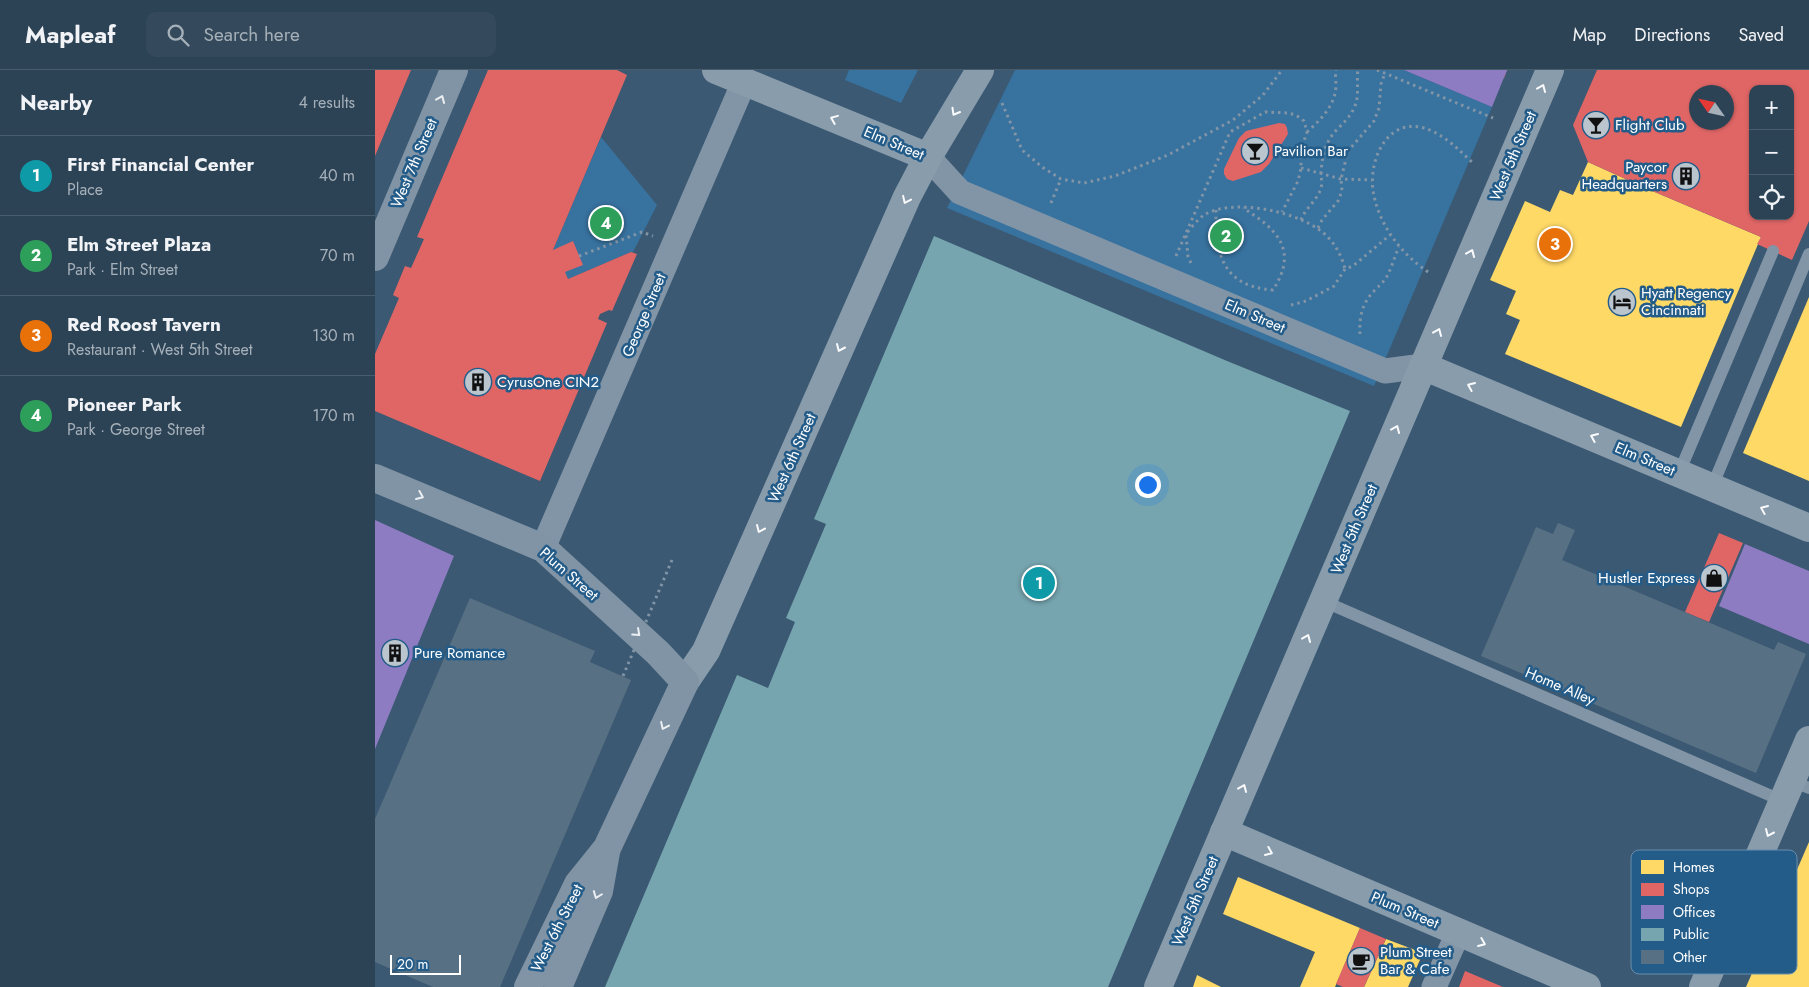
<!DOCTYPE html>
<html lang="en">
<head>
<meta charset="utf-8">
<style>
  :root { --surface:#2c4356; --page:#344a5c; --text:#f1f3f6; --muted:#a6b0b9; --line:#485c6c; --accent:#eead8d }
  body { margin:0; font-family:Jost,sans-serif; background:var(--page); color:var(--text) }
  .controls { position:absolute; right:15px; top:15px; display:grid; overflow:hidden; border-radius:10px; box-shadow:0 1px 4px #0004 }
  .controls button { width:45px; height:45px; display:grid; place-items:center; padding:0; border:0; border-bottom:1px solid var(--line); background:var(--surface); color:var(--text); font:25px sans-serif }
  .compass { position:absolute; left:1314px; top:15px; width:45px; height:45px; border-radius:50%; background:var(--surface); box-shadow:0 1px 4px #0004; rotate:304deg }
  .scale { position:absolute; left:15px; bottom:12px; width:71px; box-sizing:border-box; padding-left:5px; border:2px solid #fff; border-top:0; font-size:14px; line-height:18px; white-space:nowrap; color:#fff; -webkit-text-stroke:4px #245c89; paint-order:stroke }
  .you { position:absolute; left:772px; top:414px; width:18px; height:18px; margin:-12px; border:4px solid #fff; border-radius:50%; background:#1a73e8; box-shadow:0 0 0 8px #1a73e833 }
  .badge { display:grid; place-items:center; width:32px; height:32px; border-radius:50%; background:var(--accent); color:#fff; font-size:16px; font-weight:700 }
  .pin { position:absolute; translate:-50% -50%; border:2px solid #fff; box-shadow:0 1px 5px #0006 }
  .list { margin:0; padding:0; list-style:none }
  h2 { display:flex; justify-content:space-between; align-items:center; height:65px; margin:0; padding:0 20px; font-size:21px }
  h2 small { font-size:16px; font-weight:400; color:var(--muted) }
  .list li { display:grid; grid-template-columns:32px 1fr auto; gap:15px; align-items:center; box-sizing:border-box; height:80px; padding:0 20px; border-top:1px solid var(--line) }
  .list b { display:block; font-size:19px; white-space:nowrap }
  .list p { margin:0; font-size:16px; white-space:nowrap; color:var(--muted) }
  .list em { font-size:16px; font-style:normal; color:var(--muted) }
  .icon { flex:none; width:28px; height:28px; fill:none; stroke:currentColor; stroke-width:2; stroke-linecap:round; stroke-linejoin:round }
  .map { position:relative; flex:none; width:1434px; height:917px; overflow:hidden }
  header { display:flex; align-items:center; gap:30px; box-sizing:border-box; height:70px; padding:0 25px; background:var(--surface); border-bottom:1px solid var(--line) }
  header strong { font-size:24px }
  nav { display:flex; gap:28px; margin-inline-start:auto; font-size:18px }
  .search { width:350px; height:45px; background:var(--page); display:flex; align-items:center; gap:12px; box-sizing:border-box; padding:0 18px; border-radius:10px; color:var(--muted); font-size:19px }
  main { display:flex }
  aside { flex:1; background:var(--surface) }
  .map>svg:first-child { display:block }
</style>
</head>
<body>
<header>
<strong>Mapleaf</strong>
<div class="search"><svg class="icon" aria-label="search" viewBox="0 0 24 24"><circle cx="10" cy="10" r="6"/><path d="M15 15l6 6"/></svg>Search here</div>
<nav><a>Map</a><a>Directions</a><a>Saved</a></nav>
</header>
<main>
<aside>
<h2>Nearby<small>4 results</small></h2>
<ul class="list">
<li><span class="badge" style="background:#0f9aa8">1</span><div><b>First Financial Center</b><p>Place</p></div><em>40 m</em></li>
<li><span class="badge" style="background:#2e9e5b">2</span><div><b>Elm Street Plaza</b><p>Park · Elm Street</p></div><em>70 m</em></li>
<li><span class="badge" style="background:#e8710a">3</span><div><b>Red Roost Tavern</b><p>Restaurant · West 5th Street</p></div><em>130 m</em></li>
<li><span class="badge" style="background:#2e9e5b">4</span><div><b>Pioneer Park</b><p>Park · George Street</p></div><em>170 m</em></li>
</ul>
</aside>
<div class="map">
<svg width="1434" height="917" viewBox="0 0 1434 917">
  <rect width="100%" height="100%" fill="#3b5972"/>
  <!-- green -->
  <g fill="#38729f">
    <polygon points="474,0 543,0 526,33 470,10"/>
    <polygon points="640,0 1029,0 1117,37 999,316 572,138"/>
    <polygon points="226,67 282,135 258,182 256,182 193,209 178,180"/>
  </g>
  <!-- homes -->
  <g fill="#ffd966">
    <polygon points="1213,92 1275,120 1386,167 1306,357 1130,284 1145,250 1131,244 1141,221 1115,210 1150,131 1175,142 1185,120 1198,125"/>
    <polygon points="1434,227 1434,411 1368,383"/>
    <polygon points="1434,772 1434,917 1371,917"/>
    <polygon points="863,807 985,858 960,917 925,917 940,882 848,844"/>
    <polygon points="1011,869 1048,883 1033,917 989,917"/>
    <polygon points="822,905 846,917 818,917"/>
  </g>
  <!-- shops -->
  <g fill="#e06666" fill-rule="evenodd">
    <polygon points="0,0 36,0 0,86"/>
    <polygon points="113,0 242,0 252,5 178,180 198,171 208,195 190,202 193,209 256,182 262,184 237,241 234,240 225,244 223,249 232,253 165,411 0,341 0,284 24,228 18,225 30,196 36,198 49,169 42,167"/>
    <polygon points="1110,0 1132,0 1129,8"/>
    <path d="M1222 0H1434V151L1417 190 1382 174 1386 167 1275 120 1213 92 1198 55ZM1378 19H1415V146H1378ZM1322 22H1352V52H1322Z"/>
    <polygon points="904,53 910,54 912,58 913,64 894,94 886,102 858,111 852,109 849,104 849,99 864,68 871,61"/>
    <polygon points="1344,463 1368,473 1334,552 1310,542"/>
    <polygon points="985,858 1011,869 989,917 968,917 961,914"/>
    <polygon points="1090,901 1128,917 1084,917"/>
  </g>
  <!-- offices -->
  <g fill="#8e7cc3">
    <polygon points="1029,0 1132,0 1117,37"/>
    <polygon points="0,450 79,486 0,679"/>
    <polygon points="1370,474 1434,501 1434,574 1344,536"/>
  </g>
  <!-- public -->
  <polygon fill="#76a5af" points="559,166 852,291 975,341 733,917 230,917 362,605 393,618 420,552 411,548 451,454 439,449"/>
  <!-- building -->
  <g fill="#587084">
    <polygon points="1183,453 1200,460 1187,490 1399,580 1403,572 1431,584 1381,703 1106,586 1161,457 1178,464"/>
    <polygon points="95,528 220,581 215,592 256,610 125,917 58,917 0,892 0,749"/>
  </g>
  <g fill="none" stroke-linecap="round" stroke-linejoin="round">
    <!-- path -->
    <g stroke="#8295a7" stroke-width="3" stroke-dasharray="2.5 4" stroke-linecap="butt">
      <polyline points="1002,0 1118,48"/>
      <polyline points="627,33 647,80 667,97 686,109 709,113 740,106 793,85 858,50 888,25 907,0"/>
      <path d="M932 62C946 49 960 36 961 16 961 11 960 5 961 0"/>
      <polyline points="926,98 966,109 997,110"/>
      <polyline points="676,133 686,109"/>
      <path d="M841 140C840 184 847 216 898 220 924 180 902 159 868 138"/>
      <polyline points="236,149 235,162 239,172"/>
      <path d="M926 150C930 139 940 132 945 121 948 115 946 108 946 102 947 91 948 82 953 72 959 59 973 52 979 38 985 26 981 13 983 0"/>
      <polyline points="943,158 947,150 963,131 967,121 966,109 973,81 999,51 1004,38 1006,14 1010,3"/>
      <polyline points="204,186 267,162 278,166"/>
      <polyline points="801,186 855,62 890,42 913,43 921,45 929,51 932,62 926,80 926,98 923,111 907,142"/>
      <path d="M816 193 813 187 811 164C816 158 823 149 829 145 857 128 918 141 943 159 957 168 966 183 970 199"/>
      <path d="M1053 202C1027 184 1006 158 999 126 991 90 1014 41 1057 61 1074 69 1086 82 1099 94"/>
      <polyline points="916,235 931,231 959,216 970,199 978,196 1015,165"/>
      <path d="M985 264C984 248 987 233 999 221 1005 215 1011 210 1014 202 1018 194 1020 185 1024 177"/>
    </g>
    <!-- lane -->
    <g stroke="#8295a7" stroke-width="12">
      <polyline points="1304,403 1398,181"/>
      <polyline points="1337,417 1434,184"/>
      <polyline points="948,531 1408,731"/>
      <polyline points="1416,711 1434,718"/>
    </g>
    <!-- street -->
    <g stroke="#8295a7" stroke-width="25">
      <polyline points="553,87 585,122 1010,301 1048,296"/>
      <polyline points="168,478 369,12"/>
      <polyline points="1059,917 1083,863"/>
    </g>
    <!-- secondary -->
    <g stroke="#899cac" stroke-width="28">
      <polyline points="341,0 553,87"/>
      <polyline points="1048,296 1434,458"/>
      <polyline points="310,612 331,581 532,127 553,87 605,0"/>
      <polyline points="849,762 1212,917"/>
      <polyline points="783,917 1175,0"/>
      <polyline points="1328,917 1434,670"/>
    </g>
    <!-- primary -->
    <g stroke="#8194a5" stroke-width="28">
      <polyline points="0,187 79,0"/>
      <polyline points="0,408 168,478 283,583 310,612 232,778 203,814 153,917"/>
      <polyline points="183,917 224,821 231,782"/>
    </g>
    <!-- path-bridge -->
    <polyline stroke="#8295a7" stroke-width="3" stroke-dasharray="2.5 4" stroke-linecap="butt" points="248,606 297,490"/>
  </g>
  <!-- one-way arrows -->
  <defs><path id="oneway-chevron" d="M-2-3.5L2.5 0L-2 3.5" fill="none" stroke-width="1.6" stroke-linecap="round" stroke-linejoin="round" transform="scale(1.25)"/></defs>
  <g stroke="#f9fafb">
    <use href="#oneway-chevron" transform="translate(1167 18) rotate(-67)"/>
    <use href="#oneway-chevron" transform="translate(580 42) rotate(120)"/>
    <use href="#oneway-chevron" transform="translate(459 49) rotate(-158)"/>
    <use href="#oneway-chevron" transform="translate(531 130) rotate(115)"/>
    <use href="#oneway-chevron" transform="translate(1096 183) rotate(-67)"/>
    <use href="#oneway-chevron" transform="translate(1063 262) rotate(-67)"/>
    <use href="#oneway-chevron" transform="translate(465 278) rotate(114)"/>
    <use href="#oneway-chevron" transform="translate(1096 316) rotate(-157)"/>
    <use href="#oneway-chevron" transform="translate(1021 359) rotate(-67)"/>
    <use href="#oneway-chevron" transform="translate(1219 367) rotate(-157)"/>
    <use href="#oneway-chevron" transform="translate(1389 439) rotate(-157)"/>
    <use href="#oneway-chevron" transform="translate(385 459) rotate(114)"/>
    <use href="#oneway-chevron" transform="translate(932 568) rotate(-67)"/>
    <use href="#oneway-chevron" transform="translate(868 718) rotate(-67)"/>
    <use href="#oneway-chevron" transform="translate(1394 763) rotate(114)"/>
    <use href="#oneway-chevron" transform="translate(894 782) rotate(23)"/>
    <use href="#oneway-chevron" transform="translate(1107 873) rotate(23)"/>
  </g>
  <g stroke="#eceff2">
    <use href="#oneway-chevron" transform="translate(66 29) rotate(-67)"/>
    <use href="#oneway-chevron" transform="translate(45 426) rotate(23)"/>
    <use href="#oneway-chevron" transform="translate(262 563) rotate(42)"/>
    <use href="#oneway-chevron" transform="translate(289 656) rotate(115)"/>
    <use href="#oneway-chevron" transform="translate(222 825) rotate(111)"/>
  </g>
  <!-- icons -->
  <defs>
    <g id="bar-disc" transform="scale(1.4375)"><circle r="9.5" fill="#bac5ce" stroke="#245c89"/><path d="M-6-5H6L.8 .8V4.5H3.5V6h-7V4.5H-.8V.8Z" fill="#111"/></g>
    <g id="building-disc" transform="scale(1.4375)"><circle r="9.5" fill="#bac5ce" stroke="#245c89"/><path d="M-4-6H4V6H1V3H-1V6H-4ZM-2.5-4.3h1.7v1.8h-1.7ZM.8-4.3h1.7v1.8H.8ZM-2.5-1h1.7V.8h-1.7ZM.8-1h1.7V.8H.8Z" fill="#111"/></g>
    <g id="hotel-disc" transform="scale(1.4375)"><circle r="9.5" fill="#bac5ce" stroke="#245c89"/><path d="M-6-4.5h1.5V1H6V5H4.5V3h-9V5H-6ZM-4 0a1.8 1.8 0 1 1 3.6 0ZM.5 0V-2.5h3Q6-2.5 6 0Z" fill="#111"/></g>
    <g id="shop-disc" transform="scale(1.4375)"><circle r="9.5" fill="#bac5ce" stroke="#245c89"/><path d="M-5-2.5h2.3a2.7 3.5 0 0 1 5.4 0H5L5.5 6h-11ZM-1.5-2.5h3a1.5 2.3 0 0 0-3 0Z" fill="#111"/></g>
    <g id="cafe-disc" transform="scale(1.4375)"><circle r="9.5" fill="#bac5ce" stroke="#245c89"/><path d="M-5.5-4.5H6V0H3Q3 3.5 0 3.5H-2.5Q-5.5 3.5-5.5 0ZM3-3.2v2h1.7v-2ZM-6 4.5H4V6H-6Z" fill="#111"/></g>
  </defs>
  <g fill-rule="evenodd">
    <use href="#bar-disc" x="1221" y="55"/>
    <use href="#bar-disc" x="880" y="81"/>
    <use href="#building-disc" x="1311" y="106"/>
    <use href="#hotel-disc" x="1247" y="232"/>
    <use href="#building-disc" x="103" y="312"/>
    <use href="#shop-disc" x="1339" y="508"/>
    <use href="#building-disc" x="20" y="583"/>
    <use href="#cafe-disc" x="986" y="891"/>
  </g>
  <g text-anchor="middle" dominant-baseline="central" stroke-width="5" stroke-linejoin="round" paint-order="stroke">
    <!-- poi labels -->
    <g font-size="15" fill="#fff" stroke="#245c89" text-anchor="start">
      <text x="1240" y="55">Flight Club</text>
      <text x="899" y="81">Pavilion Bar</text>
      <text x="1292" y="97" text-anchor="end">Paycor<tspan x="1292" dy="17">Headquarters</tspan></text>
      <text x="1266" y="223">Hyatt Regency<tspan x="1266" dy="17">Cincinnati</tspan></text>
      <text x="122" y="312">CyrusOne CIN2</text>
      <text x="1320" y="508" text-anchor="end">Hustler Express</text>
      <text x="39" y="583">Pure Romance</text>
      <text x="1005" y="882">Plum Street<tspan x="1005" dy="17">Bar &amp; Cafe</tspan></text>
    </g>
    <!-- street labels -->
    <g font-size="15" fill="#fff" stroke="#245c89">
      <text transform="translate(519 73) rotate(23)">Elm Street</text>
      <text transform="translate(1138 86) rotate(-67)">West 5th Street</text>
      <text transform="translate(39 93) rotate(-67)">West 7th Street</text>
      <text transform="translate(269 245) rotate(-67)">George Street</text>
      <text transform="translate(880 246) rotate(23)">Elm Street</text>
      <text transform="translate(417 388) rotate(-66)">West 6th Street</text>
      <text transform="translate(1270 389) rotate(23)">Elm Street</text>
      <text transform="translate(979 459) rotate(-67)">West 5th Street</text>
      <text transform="translate(194 504) rotate(41)">Plum Street</text>
      <text transform="translate(1185 616) rotate(23)">Home Alley</text>
      <text transform="translate(820 831) rotate(-67)">West 5th Street</text>
      <text transform="translate(1030 840) rotate(23)">Plum Street</text>
      <text transform="translate(182 858) rotate(-63)">West 6th Street</text>
    </g>
  </g>
  <!-- legend -->
  <rect x="1256" y="780" width="166" height="124" rx="8" fill="#245c89" stroke="#668dac" stroke-width="1"/>
  <rect x="1266" y="790" width="23" height="14" fill="#ffd966"/>
  <rect x="1266" y="813" width="23" height="13" fill="#e06666"/>
  <rect x="1266" y="835" width="23" height="14" fill="#8e7cc3"/>
  <rect x="1266" y="858" width="23" height="13" fill="#76a5af"/>
  <rect x="1266" y="880" width="23" height="14" fill="#587084"/>
  <g font-size="14" fill="#fff">
    <text x="1298" y="802">Homes</text>
    <text x="1298" y="824">Shops</text>
    <text x="1298" y="847">Offices</text>
    <text x="1298" y="869">Public</text>
    <text x="1298" y="892">Other</text>
  </g>
</svg>
<div class="controls">
<button>+</button>
<button>−</button>
<button><svg class="icon" aria-label="locate" viewBox="0 0 24 24"><circle cx="12" cy="12" r="6"/><path d="M12 2v4M12 18v4M2 12h4M18 12h4"/></svg></button>
</div>
<svg class="compass" viewBox="-18 -18 36 36"><path d="M0-13l5 13h-10z" fill="#e53935"/><path d="M0 13l5-13h-10z" fill="#a6b0b9"/></svg>
<div class="scale">20 m</div>
<div class="you"></div>
<div class="pin badge" style="left:664px;top:513px;background:#0f9aa8">1</div>
<div class="pin badge" style="left:851px;top:166px;background:#2e9e5b">2</div>
<div class="pin badge" style="left:1180px;top:174px;background:#e8710a">3</div>
<div class="pin badge" style="left:231px;top:153px;background:#2e9e5b">4</div>
</div>
</main>
</body>
</html>
